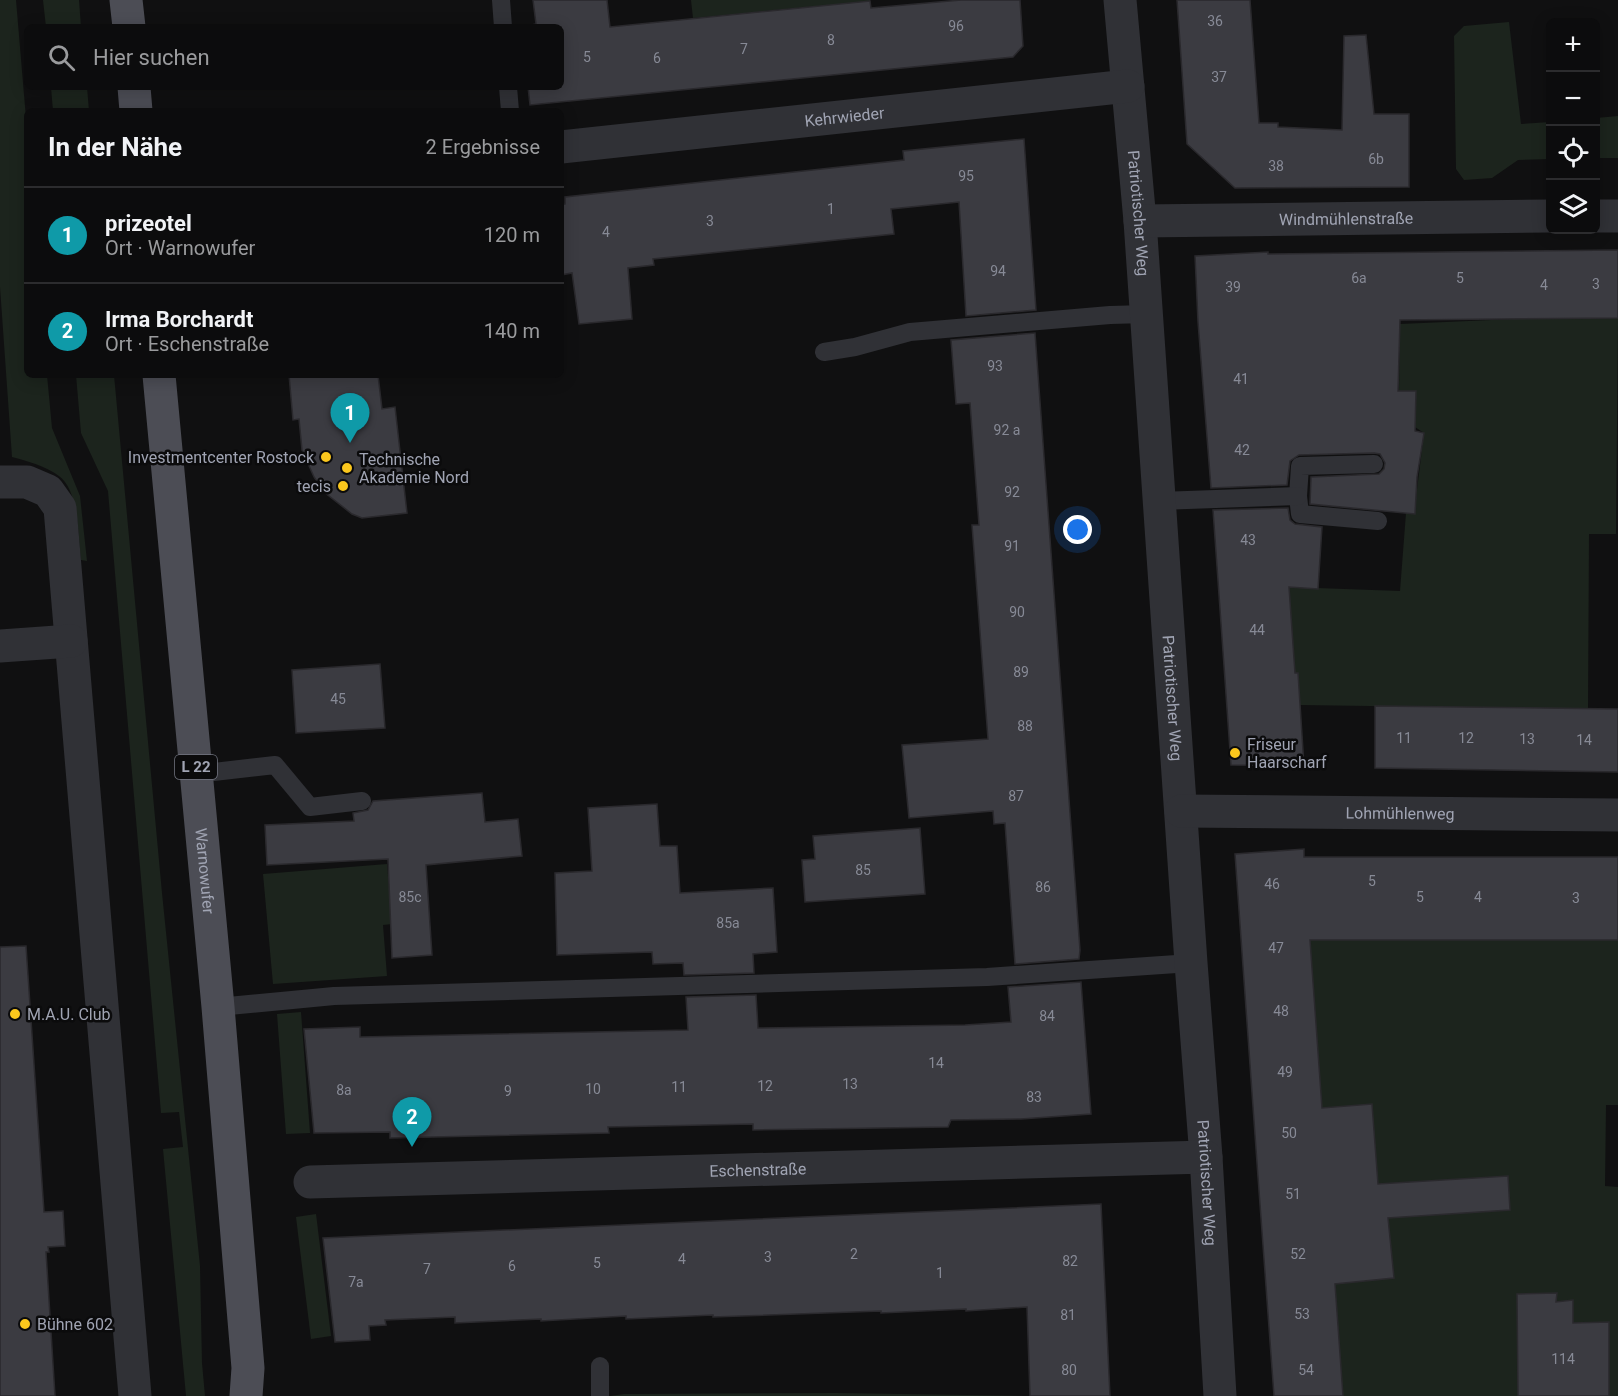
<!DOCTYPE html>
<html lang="de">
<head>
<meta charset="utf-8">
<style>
  :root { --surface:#0c0c0d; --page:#1a1a1b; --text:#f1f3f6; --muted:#9a9b9d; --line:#2c2c2e; --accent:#2563eb }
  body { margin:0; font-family:Roboto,sans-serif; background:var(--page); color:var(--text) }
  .controls { position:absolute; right:18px; top:18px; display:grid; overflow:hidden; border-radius:9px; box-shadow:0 3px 15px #0003 }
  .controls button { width:54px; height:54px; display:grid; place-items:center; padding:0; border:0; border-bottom:2px solid var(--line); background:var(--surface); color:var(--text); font:30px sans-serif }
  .you { position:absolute; left:1078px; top:530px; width:21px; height:21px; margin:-15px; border:4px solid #fff; border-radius:50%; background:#1a73e8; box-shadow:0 0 0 9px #1a73e833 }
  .badge { display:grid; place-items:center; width:39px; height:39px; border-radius:50%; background:var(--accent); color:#fff; font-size:20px; font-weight:700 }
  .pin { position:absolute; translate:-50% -50px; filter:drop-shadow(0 2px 3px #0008) }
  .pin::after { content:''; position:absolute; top:32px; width:21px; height:18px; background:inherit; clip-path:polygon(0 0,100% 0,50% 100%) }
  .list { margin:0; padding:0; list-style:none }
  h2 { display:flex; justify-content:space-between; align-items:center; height:78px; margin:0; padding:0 24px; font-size:26px }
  h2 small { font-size:20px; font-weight:400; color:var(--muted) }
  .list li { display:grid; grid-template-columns:39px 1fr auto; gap:18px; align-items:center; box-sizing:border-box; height:96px; padding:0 24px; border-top:2px solid var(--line) }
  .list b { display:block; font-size:22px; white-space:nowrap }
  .list p { margin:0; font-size:20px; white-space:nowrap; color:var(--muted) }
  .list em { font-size:20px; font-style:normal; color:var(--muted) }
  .icon { flex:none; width:33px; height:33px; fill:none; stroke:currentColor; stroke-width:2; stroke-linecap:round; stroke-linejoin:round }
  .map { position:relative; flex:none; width:1618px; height:1396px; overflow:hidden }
  .search { position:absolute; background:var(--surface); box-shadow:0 3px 15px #0003; left:24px; top:24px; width:540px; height:66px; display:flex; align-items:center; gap:15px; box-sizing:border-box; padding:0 21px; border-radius:9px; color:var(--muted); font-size:22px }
  .panel { position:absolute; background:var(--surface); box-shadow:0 3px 15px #0003; left:24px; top:108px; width:540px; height:270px; border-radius:9px }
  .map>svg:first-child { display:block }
</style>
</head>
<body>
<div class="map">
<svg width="1618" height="1396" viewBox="0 0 1618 1396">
  <rect width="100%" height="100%" fill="#101011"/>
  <!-- green -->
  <g fill="#1c241d">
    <path d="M0 0H16L27 130V375H47L52 428 80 496 87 561 81 560C78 537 79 490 59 476 46 466 27 461 12 457L0 287Z"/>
    <polygon points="43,0 79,0 81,27 46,27"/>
    <polygon points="691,0 870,0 870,1 693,18"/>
    <polygon points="1509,22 1521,124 1550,122 1550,159 1518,160 1492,178 1464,180 1456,169 1454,36 1464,26"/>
    <polygon points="51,87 87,87 89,111 53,111"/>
    <polygon points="1618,116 1618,158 1596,158 1596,118"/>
    <polygon points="1618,318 1616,534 1589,534 1588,709 1300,705 1295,673 1289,587 1400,591 1406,513 1414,514 1424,433 1415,427 1416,391 1399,391 1400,324 1514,319"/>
    <polygon points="76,375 114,375 162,893 200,1266 202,1363 205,1396 186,1396 163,1149 183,1147 179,1112 161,1113 108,491 81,433"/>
    <polygon points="387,864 392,924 383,925 387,976 273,984 263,874"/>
    <polygon points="1308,913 1356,940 1388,940 1451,937 1506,940 1618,940 1618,1105 1606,1105 1605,1186 1618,1187 1618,1396 1343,1396"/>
    <polygon points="301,1012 310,1133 286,1134 277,1014"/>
    <polygon points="316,1214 331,1336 311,1339 296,1217"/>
    <polygon points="836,1393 1026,1396 610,1396 624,1394"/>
  </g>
  <!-- building -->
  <g fill="#3b3b41" stroke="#2a292d" stroke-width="1.5">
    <polygon points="533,0 607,0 610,27 870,1 871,8 961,0 1020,0 1023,46 1013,57 530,105 528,87 561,87 561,27 522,27 536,24"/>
    <polygon points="1177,0 1250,0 1259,123 1278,123 1278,127 1342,130 1344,36 1366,35 1374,114 1409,114 1409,187 1235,188 1187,144"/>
    <polygon points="1024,139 1036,310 966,316 959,202 891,209 894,234 653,259 654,265 628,268 632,319 579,324 572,273 561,275 561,205 565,204 565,197 904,160 903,151"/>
    <polygon points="1618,250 1618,318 1400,320 1398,391 1416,391 1415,431 1424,433 1417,477 1415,514 1310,504 1311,477 1379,474 1384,469 1385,463 1380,454 1374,453 1299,455 1290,461 1287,485 1211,488 1198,322 1195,256 1268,252 1268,254"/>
    <polygon points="1035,333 1080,950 1079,959 1015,964 1005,823 994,824 993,811 909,818 902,745 988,739 972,525 979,525 970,403 956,404 951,340"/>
    <polygon points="289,375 378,375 382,409 395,407 407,513 362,518 352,514 324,492 314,477 302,450 299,419 293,420"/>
    <polygon points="1288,508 1290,520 1295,524 1322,527 1318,589 1289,587 1295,673 1298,673 1304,766 1231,765 1213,510"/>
    <polygon points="380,664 385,728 296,733 292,670"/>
    <polygon points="1375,706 1618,709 1618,772 1375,768"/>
    <polygon points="482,793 485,822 518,819 522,856 426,865 432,955 392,958 388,859 267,865 265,825 354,821 353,813 368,810 373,801"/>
    <polygon points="657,804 660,846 677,846 680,893 773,888 777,952 753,954 754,973 684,975 683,963 653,964 652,952 557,955 555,873 592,871 588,808"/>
    <polygon points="920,828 925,894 805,902 802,860 815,859 813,836"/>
    <polygon points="1304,849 1304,857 1618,857 1618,940 1310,940 1322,1108 1372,1104 1378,1184 1508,1176 1510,1210 1388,1218 1394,1278 1335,1284 1343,1396 1274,1396 1258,1177 1235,854"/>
    <polygon points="26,946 44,1212 63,1211 65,1246 48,1247 49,1252 46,1252 55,1396 0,1396 0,947"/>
    <polygon points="1081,982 1091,1114 1021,1119 951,1120 948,1127 753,1130 753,1124 608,1127 609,1133 390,1138 390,1132 314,1133 304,1029 360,1027 360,1037 688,1030 686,997 756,995 758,1028 965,1025 1011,1022 1008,987"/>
    <polygon points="1101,1204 1110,1396 1030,1396 1027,1307 966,1311 966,1309 881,1313 881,1311 713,1317 713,1315 626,1319 626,1316 541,1321 541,1319 455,1323 455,1317 385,1320 386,1325 369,1326 370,1340 335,1342 323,1238"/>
    <polygon points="1557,1293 1556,1302 1573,1300 1573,1323 1609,1322 1609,1396 1518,1396 1517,1294"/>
  </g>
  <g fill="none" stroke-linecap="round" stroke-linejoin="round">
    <!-- lane -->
    <g stroke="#303136" stroke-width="18">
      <polyline points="501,0 503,27"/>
      <polyline points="508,87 510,111"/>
      <polyline points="824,352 855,347 910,332 1110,315 1146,314"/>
      <polyline points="1374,464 1300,466 1298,496 1300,514 1378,521"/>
      <polyline points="1159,501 1298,496"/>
      <polyline points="196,774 275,765 310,807 362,801"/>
      <polyline points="218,1007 334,996 987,977 1191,963"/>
      <polyline points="600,1366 600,1396"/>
    </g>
    <!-- street -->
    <g stroke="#303136" stroke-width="33">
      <path id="s1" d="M1120 0 1140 221 1191 963 1206 1157 1220 1396"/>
      <path id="s2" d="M561 147 1128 86"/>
      <polyline points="1596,216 1618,216"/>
      <path id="s3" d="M1140 221 1550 216"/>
      <polyline points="0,482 27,482 48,491 60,508 135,1396"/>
      <polyline points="0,646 71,641"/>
      <path id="s4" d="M1181 811 1618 815"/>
      <path id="s5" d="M310 1182 1206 1157"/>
    </g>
    <!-- primary -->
    <g stroke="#4c4d55" stroke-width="33">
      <polyline points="126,0 129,27"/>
      <polyline points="134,87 136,111"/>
      <path id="s6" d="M159 375 218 1007 248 1368 246 1396"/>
    </g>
  </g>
  <!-- markers -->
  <g fill="#fbc71d" stroke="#0b0b0c" stroke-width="2">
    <circle cx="326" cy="457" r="6"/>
    <circle cx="347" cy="468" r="6"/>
    <circle cx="343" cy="486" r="6"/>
    <circle cx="1235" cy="753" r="6"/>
    <circle cx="15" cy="1014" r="6"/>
    <circle cx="25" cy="1324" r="6"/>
  </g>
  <g text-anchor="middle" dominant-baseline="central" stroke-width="5" stroke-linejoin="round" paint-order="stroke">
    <!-- number labels -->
    <g font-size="14" fill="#878a96">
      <text x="1215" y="21">36</text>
      <text x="956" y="26">96</text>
      <text x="831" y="40">8</text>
      <text x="744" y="49">7</text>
      <text x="587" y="57">5</text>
      <text x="657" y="58">6</text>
      <text x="1219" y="77">37</text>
      <text x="1376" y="159">6b</text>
      <text x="1276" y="166">38</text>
      <text x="966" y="176">95</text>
      <text x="831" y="209">1</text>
      <text x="710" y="221">3</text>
      <text x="606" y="232">4</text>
      <text x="998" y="271">94</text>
      <text x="1359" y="278">6a</text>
      <text x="1460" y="278">5</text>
      <text x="1596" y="284">3</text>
      <text x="1544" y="285">4</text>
      <text x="1233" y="287">39</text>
      <text x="995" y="366">93</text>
      <text x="1241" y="379">41</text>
      <text x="1007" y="430">92 a</text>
      <text x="1242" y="450">42</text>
      <text x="1012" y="492">92</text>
      <text x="1248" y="540">43</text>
      <text x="1012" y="546">91</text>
      <text x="1017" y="612">90</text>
      <text x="1257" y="630">44</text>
      <text x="1021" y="672">89</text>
      <text x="338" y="699">45</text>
      <text x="1025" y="726">88</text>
      <text x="1404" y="738">11</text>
      <text x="1466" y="738">12</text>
      <text x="1527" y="739">13</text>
      <text x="1584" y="740">14</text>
      <text x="1016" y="796">87</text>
      <text x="863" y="870">85</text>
      <text x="1372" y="881">5</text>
      <text x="1272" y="884">46</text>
      <text x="1043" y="887">86</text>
      <text x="410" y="897">85c</text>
      <text x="1420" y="897">5</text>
      <text x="1478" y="897">4</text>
      <text x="1576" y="898">3</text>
      <text x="728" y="923">85a</text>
      <text x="1276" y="948">47</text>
      <text x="1281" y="1011">48</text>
      <text x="1047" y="1016">84</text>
      <text x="936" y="1063">14</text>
      <text x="1285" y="1072">49</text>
      <text x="850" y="1084">13</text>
      <text x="765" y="1086">12</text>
      <text x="679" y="1087">11</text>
      <text x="593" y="1089">10</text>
      <text x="344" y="1090">8a</text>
      <text x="508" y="1091">9</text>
      <text x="1034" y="1097">83</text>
      <text x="1289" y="1133">50</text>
      <text x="1293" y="1194">51</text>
      <text x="854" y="1254">2</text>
      <text x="1298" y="1254">52</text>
      <text x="768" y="1257">3</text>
      <text x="682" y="1259">4</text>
      <text x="1070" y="1261">82</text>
      <text x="597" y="1263">5</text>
      <text x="512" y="1266">6</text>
      <text x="427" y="1269">7</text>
      <text x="940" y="1273">1</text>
      <text x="356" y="1282">7a</text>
      <text x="1302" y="1314">53</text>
      <text x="1068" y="1315">81</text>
      <text x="1563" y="1359">114</text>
      <text x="1069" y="1370">80</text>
      <text x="1306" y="1370">54</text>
    </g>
    <!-- shield labels -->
    <rect fill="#0b0b0c" stroke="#737681" stroke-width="1.5" x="175" y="755" width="42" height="24" rx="4.5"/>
    <g font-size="15" font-weight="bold" fill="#a0a4b3">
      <text x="196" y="767">L 22</text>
    </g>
    <!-- street labels -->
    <g font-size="16" fill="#a0a4b3" stroke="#0b0b0c">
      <text stroke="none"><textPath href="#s2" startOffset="285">Kehrwieder</textPath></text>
      <text stroke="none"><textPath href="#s1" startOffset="214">Patriotischer Weg</textPath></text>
      <text stroke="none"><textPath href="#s3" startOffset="206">Windmühlenstraße</textPath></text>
      <text stroke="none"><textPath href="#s1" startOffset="700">Patriotischer Weg</textPath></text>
      <text stroke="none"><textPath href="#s4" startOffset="219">Lohmühlenweg</textPath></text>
      <text stroke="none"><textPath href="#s6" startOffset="498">Warnowufer</textPath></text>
      <text stroke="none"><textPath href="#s5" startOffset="448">Eschenstraße</textPath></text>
      <text stroke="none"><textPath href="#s1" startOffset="1186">Patriotischer Weg</textPath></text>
    </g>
    <!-- poi labels -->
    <g font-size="16" fill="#a0a4b3" stroke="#0b0b0c" text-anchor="start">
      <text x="314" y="457" text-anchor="end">Investmentcenter Rostock</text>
      <text x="359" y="459">Technische<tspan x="359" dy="18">Akademie Nord</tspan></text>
      <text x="331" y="486" text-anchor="end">tecis</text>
      <text x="1247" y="744">Friseur<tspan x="1247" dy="18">Haarscharf</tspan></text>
      <text x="27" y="1014">M.A.U. Club</text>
      <text x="37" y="1324">Bühne 602</text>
    </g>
  </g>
</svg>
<div class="controls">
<button>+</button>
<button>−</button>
<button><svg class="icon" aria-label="locate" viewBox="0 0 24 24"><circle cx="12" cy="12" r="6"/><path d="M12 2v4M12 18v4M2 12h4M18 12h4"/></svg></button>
<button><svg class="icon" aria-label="layers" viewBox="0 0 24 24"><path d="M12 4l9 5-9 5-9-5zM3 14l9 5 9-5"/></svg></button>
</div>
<div class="you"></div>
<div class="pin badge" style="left:350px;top:443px;background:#0f9aa8">1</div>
<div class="pin badge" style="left:412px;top:1147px;background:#0f9aa8">2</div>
<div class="search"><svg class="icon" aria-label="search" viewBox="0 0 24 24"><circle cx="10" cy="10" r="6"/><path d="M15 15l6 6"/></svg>Hier suchen</div>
<section class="panel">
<h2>In der Nähe<small>2 Ergebnisse</small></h2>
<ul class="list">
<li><span class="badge" style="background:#0f9aa8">1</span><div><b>prizeotel</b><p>Ort · Warnowufer</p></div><em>120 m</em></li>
<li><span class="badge" style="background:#0f9aa8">2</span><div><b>Irma Borchardt</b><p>Ort · Eschenstraße</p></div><em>140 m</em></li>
</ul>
</section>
</div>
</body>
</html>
